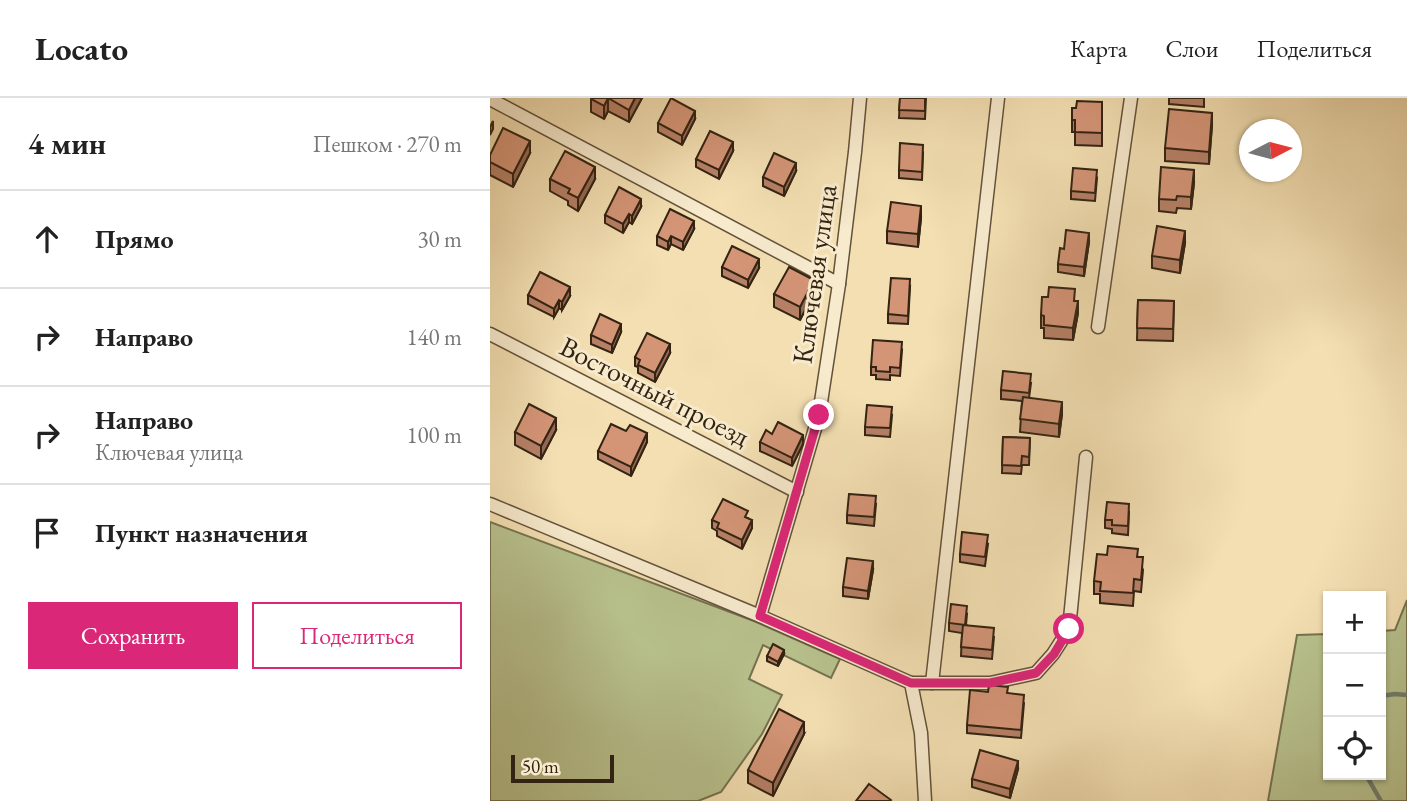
<!DOCTYPE html>
<html lang="ru">
<head>
<meta charset="utf-8">
<style>
  :root { --surface:#fff; --page:#f2f2f2; --text:#222; --muted:#767676; --line:#e0e0e0; --accent:#db2777 }
  body { margin:0; font-family:"EB Garamond",serif; background:var(--page); color:var(--text) }
  .controls { position:absolute; right:21px; bottom:21px; display:grid; overflow:hidden; border-radius:0px; box-shadow:0 2px 5px #0004 }
  .controls button { width:63px; height:63px; display:grid; place-items:center; padding:0; border:0; border-bottom:2px solid var(--line); background:var(--surface); color:var(--text); font:35px sans-serif }
  .compass { position:absolute; left:749px; top:21px; width:63px; height:63px; border-radius:50%; background:var(--surface); box-shadow:0 2px 5px #0004; rotate:84deg }
  .scale { position:absolute; left:21px; bottom:18px; width:103px; box-sizing:border-box; padding-left:7px; border:4px solid #332312; border-top:0; font-size:19px; line-height:24px; white-space:nowrap; color:#332312; -webkit-text-stroke:5px #f7eacd; paint-order:stroke }
  .stop { position:absolute; width:21px; height:21px; margin:-16px; border:5px solid #db2777; border-radius:50%; background:#fff }
  .stop.end { background:#db2777; border-color:#fff; box-shadow:0 2px 7px #0008 }
  .list { margin:0; padding:0; list-style:none }
  h2 { display:flex; justify-content:space-between; align-items:center; height:91px; margin:0; padding:0 28px; font-size:30px }
  h2 small { font-size:23px; font-weight:400; color:var(--muted) }
  .list li { display:grid; grid-template-columns:46px 1fr auto; gap:21px; align-items:center; box-sizing:border-box; height:98px; padding:0 28px; border-top:2px solid var(--line) }
  .list b { display:block; font-size:26px; white-space:nowrap }
  .list p { margin:0; font-size:23px; white-space:nowrap; color:var(--muted) }
  .list em { font-size:23px; font-style:normal; color:var(--muted) }
  .actions { display:flex; gap:14px; padding:21px 28px }
  .actions a { flex:1; padding:16px 0; border:2px solid var(--accent); border-radius:0px; text-align:center; font-size:24px; color:var(--accent) }
  .actions .main { background:var(--accent); color:#fff }
  .icon { flex:none; width:38px; height:38px; fill:none; stroke:currentColor; stroke-width:2; stroke-linecap:round; stroke-linejoin:round }
  .map { position:relative; flex:none; width:917px; height:703px; overflow:hidden }
  header { display:flex; align-items:center; gap:42px; box-sizing:border-box; height:98px; padding:0 35px; background:var(--surface); border-bottom:2px solid var(--line) }
  header strong { font-size:33px }
  nav { display:flex; gap:38px; margin-inline-start:auto; font-size:24px }
  main { display:flex }
  aside { flex:1; background:var(--surface) }
  .map>svg:first-child { display:block }
</style>
</head>
<body>
<header>
<strong>Locato</strong>
<nav><a>Карта</a><a>Слои</a><a>Поделиться</a></nav>
</header>
<main>
<aside>
<h2>4 мин<small>Пешком · 270 m</small></h2>
<ul class="list">
<li><svg class="icon" aria-label="ahead" viewBox="0 0 24 24"><path d="M12 20V5M6 11l6-6 6 6"/></svg><div><b>Прямо</b></div><em>30 m</em></li>
<li><svg class="icon" aria-label="right" viewBox="0 0 24 24"><path d="M7 20v-9h11M14 6l5 5-5 5"/></svg><div><b>Направо</b></div><em>140 m</em></li>
<li><svg class="icon" aria-label="right" viewBox="0 0 24 24"><path d="M7 20v-9h11M14 6l5 5-5 5"/></svg><div><b>Направо</b><p>Ключевая улица</p></div><em>100 m</em></li>
<li><svg class="icon" aria-label="arrive" viewBox="0 0 24 24"><path d="M6 21V4h12l-3 4 3 4H6"/></svg><div><b>Пункт назначения</b></div></li>
</ul>
<div class="actions"><a class="main">Сохранить</a><a>Поделиться</a></div>
</aside>
<div class="map">
<svg width="917" height="703" viewBox="0 0 917 703">
  <rect width="100%" height="100%" fill="#f3dfb2"/>
  <filter id="stains"><feTurbulence type="fractalNoise" baseFrequency=".00286" numOctaves="4"/><feColorMatrix values="0 0 0 0 .2 0 0 0 0 .09 0 0 0 0 .02 0 0 0 .5 -.17"/></filter>
  <radialGradient id="worn" r=".72"><stop offset=".6" stop-color="#630" stop-opacity="0"/><stop offset="1" stop-color="#630" stop-opacity=".3"/></radialGradient>
  <!-- green -->
  <g fill="#b8c28e" stroke="#767250" stroke-width="2">
    <polygon points="0,424 264,523 350,561 341,580 273,547 259,581 292,597 272,636 231,694 208,703 0,703"/>
    <polygon points="917,502 917,703 778,703 807,537 838,536 838,677 891,677 891,533 905,532"/>
  </g>
  <g fill="none" stroke-linecap="round" stroke-linejoin="round">
    <!-- stream -->
    <g stroke="#717f6e" stroke-width="4.5">
      <polyline points="891,598 905,596 917,597"/>
      <polyline points="876,677 891,703"/>
    </g>
    <!-- minor casing -->
    <g stroke="#63523a" stroke-width="15">
      <g id="minor">
        <polyline points="0,1 349,186"/>
        <polyline points="608,229 641,0"/>
        <polyline points="0,236 307,394"/>
        <polyline points="0,406 270,518 421,585 431,635 435,703"/>
        <polyline points="270,518 329,317 349,186 365,54 370,0"/>
        <polyline points="421,585 500,585 546,575 563,556 579,531 596,359"/>
        <polyline points="442,585 508,0"/>
      </g>
    </g>
    <!-- minor -->
    <use href="#minor" stroke="#f7eacd" stroke-width="12"/>
  </g>
  <!-- wall -->
  <g fill="#b68066" stroke="#332312" stroke-width="2">
    <polygon points="101,0 152,0 139,24 118,13 114,21 101,14"/>
    <polygon points="410,0 436,0 435,21 409,20"/>
    <polygon points="679,0 714,0 714,9 679,6"/>
    <polygon points="612,4 612,48 585,47 585,34 582,34 582,10 586,10"/>
    <polygon points="205,21 192,47 168,34 168,25"/>
    <polygon points="722,27 719,66 675,63 675,50"/>
    <polygon points="243,53 229,81 206,69 206,61"/>
    <polygon points="40,55 23,89 0,77 0,57"/>
    <polygon points="433,55 432,82 409,80 409,72"/>
    <polygon points="306,73 294,98 273,88 273,79"/>
    <polygon points="607,80 605,103 581,101 581,93"/>
    <polygon points="60,81 105,81 88,113 78,107 78,103 60,93"/>
    <polygon points="704,85 701,111 687,110 686,115 669,113 669,101"/>
    <polygon points="151,109 142,126 139,124 133,135 115,125 115,117"/>
    <polygon points="431,120 428,149 397,145 397,133"/>
    <polygon points="204,131 193,152 181,146 178,152 167,147 167,138"/>
    <polygon points="599,144 594,178 568,174 568,166 574,151"/>
    <polygon points="695,145 690,175 662,170 662,158"/>
    <polygon points="232,169 269,170 258,190 232,178"/>
    <polygon points="420,189 418,226 398,225 398,216"/>
    <polygon points="324,195 310,222 284,209 284,196"/>
    <polygon points="38,197 80,198 72,212 69,210 64,219 38,206"/>
    <polygon points="648,202 684,203 683,243 647,242"/>
    <polygon points="585,203 588,215 583,242 554,240 554,230 551,230 551,217"/>
    <polygon points="131,234 122,255 101,246 101,237"/>
    <polygon points="412,252 410,278 400,277 400,282 386,281 386,277 381,277 381,269"/>
    <polygon points="180,255 165,284 148,275 148,269 145,268 145,259"/>
    <polygon points="541,285 539,300 572,316 569,339 530,334 532,303 511,301 511,292"/>
    <polygon points="402,317 400,339 375,337 375,329"/>
    <polygon points="66,332 51,361 25,347 25,334"/>
    <polygon points="136,333 157,344 141,378 108,361 108,353"/>
    <polygon points="282,336 313,346 302,368 270,353 270,344"/>
    <polygon points="513,339 540,340 539,367 532,367 531,376 512,375"/>
    <polygon points="386,406 384,428 357,425 357,417"/>
    <polygon points="639,414 638,437 622,435 622,431 615,430 615,422"/>
    <polygon points="258,420 262,430 252,451 227,438 227,433 222,430 222,422"/>
    <polygon points="498,446 495,468 470,464 470,456"/>
    <polygon points="648,459 653,472 651,494 644,493 643,508 610,505 610,496 604,496 604,483"/>
    <polygon points="383,472 378,501 353,498 353,489"/>
    <polygon points="477,516 476,527 504,539 502,561 471,558 472,535 459,533 459,525"/>
    <polygon points="294,556 288,568 277,563 277,558"/>
    <polygon points="518,595 534,605 531,640 477,635 477,627"/>
    <polygon points="314,636 283,698 258,685 258,672"/>
    <polygon points="528,671 520,700 482,689 482,681"/>
  </g>
  <!-- shaded-wall -->
  <g fill="#946853" stroke="#332312" stroke-width="2">
    <polygon points="118,0 118,13 114,21 114,8"/>
    <polygon points="145,0 152,0 139,24 139,12"/>
    <polygon points="205,13 205,21 192,47 192,38"/>
    <polygon points="722,15 722,27 719,66 719,54"/>
    <polygon points="3,23 3,31 0,37 0,29"/>
    <polygon points="40,43 40,55 23,89 23,76"/>
    <polygon points="243,44 243,53 229,81 229,72"/>
    <polygon points="306,65 306,73 294,98 294,89"/>
    <polygon points="105,69 105,81 88,113 88,100"/>
    <polygon points="704,72 704,85 701,111 701,99"/>
    <polygon points="151,101 151,109 142,126 142,118"/>
    <polygon points="431,108 431,120 428,149 428,136"/>
    <polygon points="139,116 139,124 133,135 133,126"/>
    <polygon points="204,123 204,131 193,152 193,144"/>
    <polygon points="695,133 695,145 690,175 690,162"/>
    <polygon points="599,135 599,144 594,178 594,169"/>
    <polygon points="181,138 181,146 178,152 178,144"/>
    <polygon points="269,161 269,170 258,190 258,182"/>
    <polygon points="324,182 324,195 310,222 310,209"/>
    <polygon points="80,189 80,198 72,212 72,204"/>
    <polygon points="69,202 69,210 64,219 64,211"/>
    <polygon points="588,203 588,215 583,242 583,230"/>
    <polygon points="131,226 131,234 122,255 122,247"/>
    <polygon points="180,246 180,255 165,284 165,275"/>
    <polygon points="572,304 572,316 569,339 569,326"/>
    <polygon points="66,320 66,332 51,361 51,348"/>
    <polygon points="157,335 157,344 141,378 141,369"/>
    <polygon points="313,337 313,346 302,368 302,360"/>
    <polygon points="262,422 262,430 252,451 252,442"/>
    <polygon points="383,463 383,472 378,501 378,493"/>
    <polygon points="294,552 294,556 288,568 288,564"/>
    <polygon points="314,624 314,636 283,698 283,685"/>
    <polygon points="528,663 528,671 520,700 520,691"/>
  </g>
  <!-- building -->
  <g fill="#d49577" stroke="#332312" stroke-width="2">
    <polygon points="101,0 145,0 139,12 118,0 114,8 101,1"/>
    <polygon points="181,0 205,13 192,38 168,25"/>
    <polygon points="410,0 435,0 435,13 409,12"/>
    <polygon points="587,3 612,4 612,35 585,34 585,22 582,22 582,10 586,10"/>
    <polygon points="679,11 722,15 719,54 675,50"/>
    <polygon points="13,30 40,43 23,76 0,64 0,57"/>
    <polygon points="220,33 243,44 229,72 206,61"/>
    <polygon points="410,45 433,47 432,74 409,72"/>
    <polygon points="75,53 105,69 88,100 78,95 80,91 60,81"/>
    <polygon points="284,55 306,65 294,89 273,79"/>
    <polygon points="671,69 704,72 701,99 687,98 686,102 669,101"/>
    <polygon points="583,70 607,72 605,95 581,93"/>
    <polygon points="129,89 151,101 142,118 139,116 133,126 115,117"/>
    <polygon points="401,104 431,108 428,136 397,133"/>
    <polygon points="180,111 204,123 193,144 181,138 178,144 167,138"/>
    <polygon points="667,128 695,133 690,162 662,158"/>
    <polygon points="576,132 599,135 594,169 568,166 570,150 574,151"/>
    <polygon points="242,148 269,161 258,182 232,169"/>
    <polygon points="299,169 324,182 310,209 284,196"/>
    <polygon points="50,174 80,189 72,204 69,202 64,211 38,197"/>
    <polygon points="401,180 420,181 418,218 398,216"/>
    <polygon points="559,189 585,191 584,203 588,203 583,230 554,227 554,218 551,217 552,199 558,199"/>
    <polygon points="648,202 684,203 683,231 647,230"/>
    <polygon points="110,216 131,226 122,247 101,237"/>
    <polygon points="157,235 180,246 165,275 148,267 150,262 145,259"/>
    <polygon points="383,242 412,244 410,270 400,269 400,274 386,273 386,269 381,269"/>
    <polygon points="513,273 541,276 539,295 511,292"/>
    <polygon points="533,299 572,304 569,326 530,321"/>
    <polygon points="39,306 66,320 51,348 25,334"/>
    <polygon points="377,307 402,309 400,330 375,329"/>
    <polygon points="288,324 313,337 302,360 270,344 276,332 282,336"/>
    <polygon points="121,326 136,333 140,327 157,335 141,369 108,353"/>
    <polygon points="513,339 540,340 539,359 532,358 531,368 512,367"/>
    <polygon points="359,396 386,398 384,419 357,417"/>
    <polygon points="233,401 258,413 255,419 262,422 252,442 227,430 229,425 222,422"/>
    <polygon points="617,404 639,406 638,428 622,427 622,422 615,422"/>
    <polygon points="472,434 498,437 495,459 470,456"/>
    <polygon points="618,448 648,451 647,459 653,459 651,482 644,481 643,495 610,493 611,484 604,483 607,456 617,457"/>
    <polygon points="357,460 383,463 378,493 353,489"/>
    <polygon points="461,506 477,508 475,527 459,525"/>
    <polygon points="473,527 504,530 502,552 471,549"/>
    <polygon points="283,546 294,552 288,564 277,558"/>
    <polygon points="499,587 518,589 517,595 534,597 531,632 477,627 480,592 498,594"/>
    <polygon points="289,611 314,624 283,685 258,672"/>
    <polygon points="490,652 528,663 520,691 482,681"/>
    <polygon points="379,686 401,702 400,703 366,703"/>
  </g>
  <g fill="none" stroke-linecap="round" stroke-linejoin="round">
    <!-- route -->
    <polyline stroke="#db2777" stroke-width="9" points="329,317 270,518 421,585 500,585 546,575 564,556 579,531"/>
  </g>
  <g text-anchor="middle" dominant-baseline="central" stroke-width="6" stroke-linejoin="round" paint-order="stroke">
    <!-- street labels -->
    <g font-size="28" fill="#332312" stroke="#f7eacd">
      <text transform="translate(324 176) rotate(-82)">Ключевая улица</text>
      <text transform="translate(165 293) rotate(27)">Восточный проезд</text>
    </g>
  </g>
  <rect width="100%" height="100%" filter="url(#stains)"/>
  <rect width="100%" height="100%" fill="url(#worn)"/>
</svg>
<div class="controls">
<button>+</button>
<button>−</button>
<button><svg class="icon" aria-label="locate" viewBox="0 0 24 24"><circle cx="12" cy="12" r="6"/><path d="M12 2v4M12 18v4M2 12h4M18 12h4"/></svg></button>
</div>
<svg class="compass" viewBox="-18 -18 36 36"><path d="M0-13l5 13h-10z" fill="#e53935"/><path d="M0 13l5-13h-10z" fill="#767676"/></svg>
<div class="scale">50 m</div>
<div class="stop" style="left:579px;top:531px"></div>
<div class="stop end" style="left:329px;top:317px"></div>
</div>
</main>
</body>
</html>
